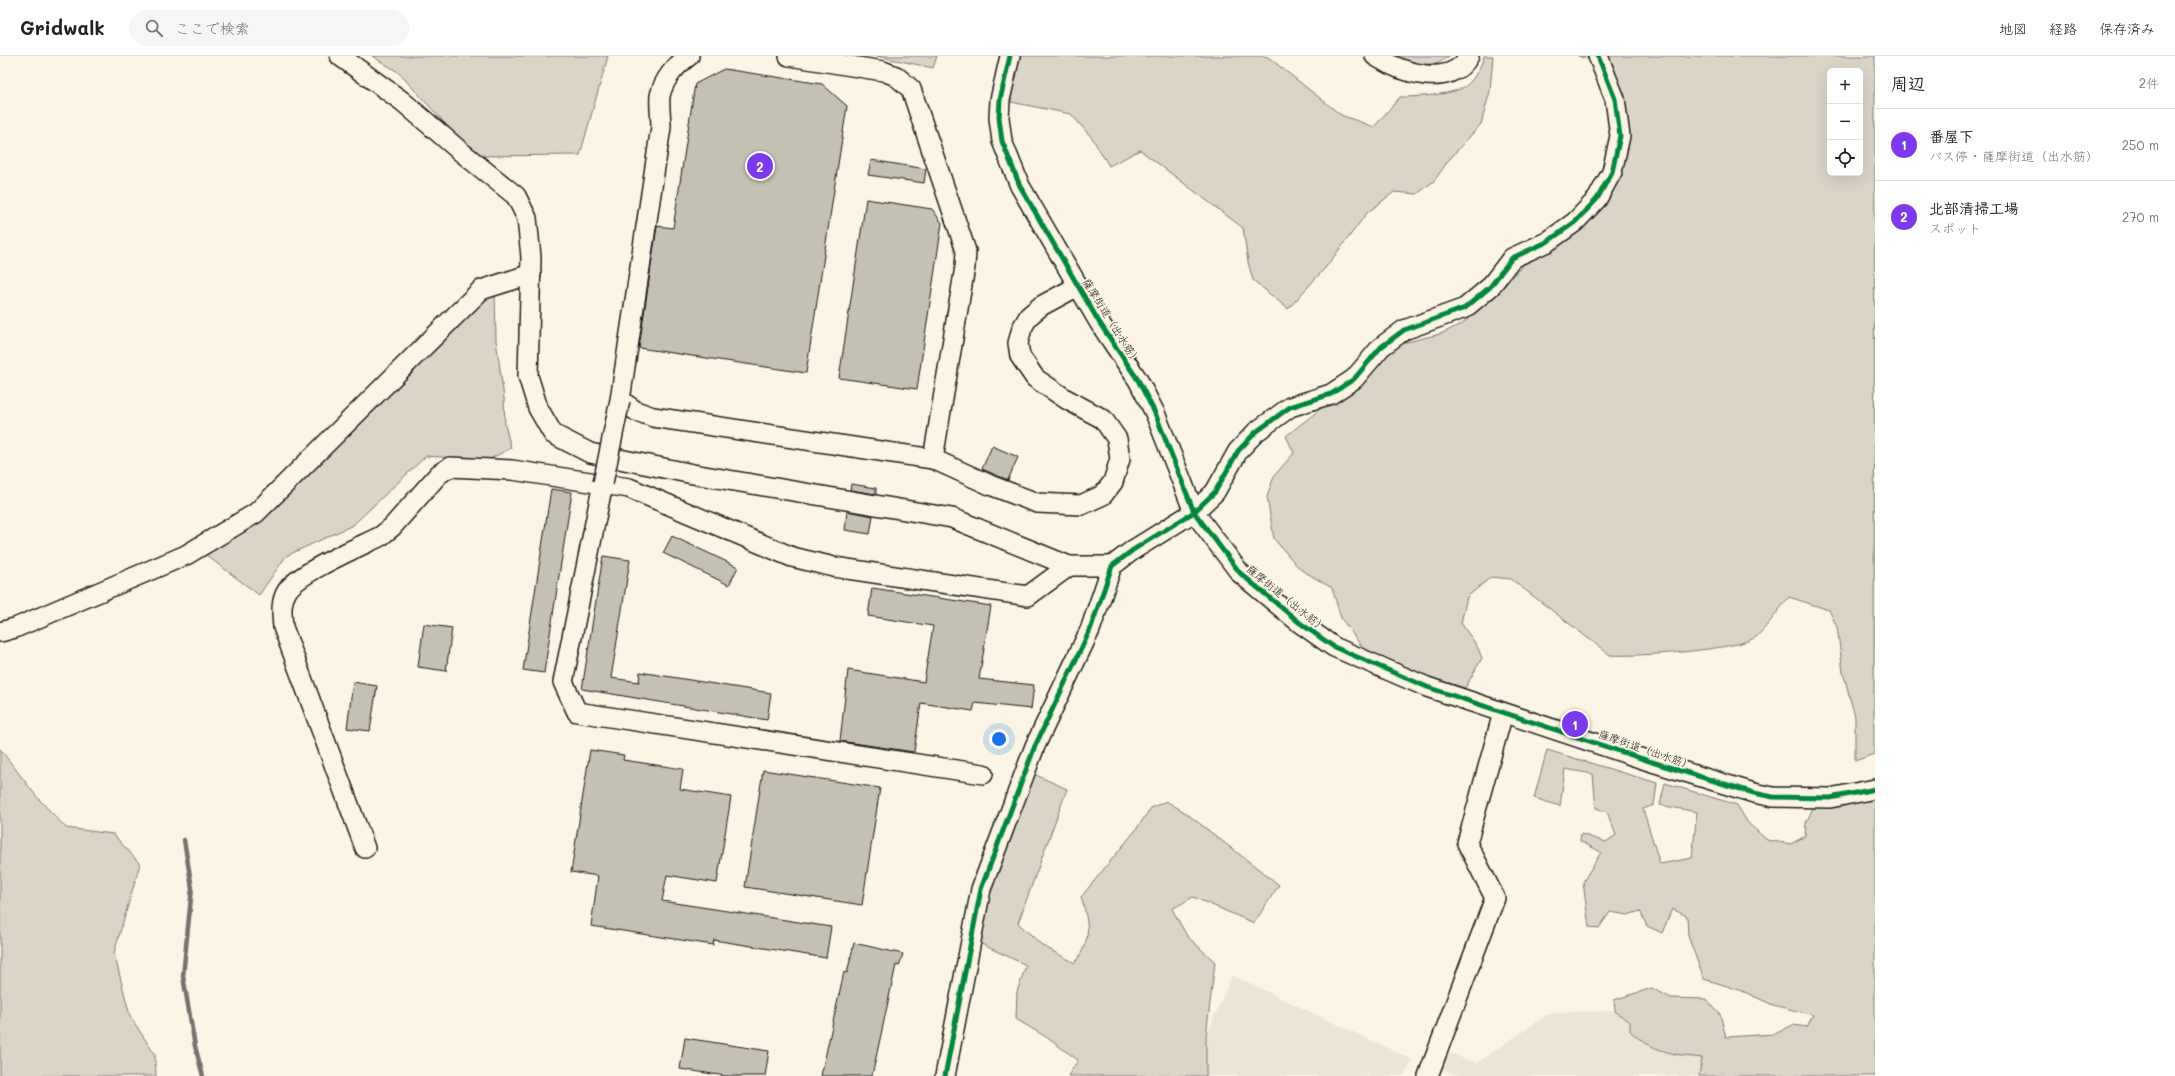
<!DOCTYPE html>
<html lang="ja">
<head>
<meta charset="utf-8">
<style>
  :root { --surface:#fff; --page:#f6f6f6; --text:#222; --muted:#767676; --line:#e0e0e0; --accent:#7c3aed }
  body { margin:0; font-family:Mali,"Klee One",sans-serif; background:var(--page); color:var(--text) }
  .controls { position:absolute; right:12px; top:12px; display:grid; overflow:hidden; border-radius:6px; box-shadow:0 4px 16px #0002 }
  .controls button { width:36px; height:36px; display:grid; place-items:center; padding:0; border:0; border-bottom:1px solid var(--line); background:var(--surface); color:var(--text); font:20px sans-serif }
  .you { position:absolute; left:999px; top:683px; width:14px; height:14px; margin:-10px; border:3px solid #fff; border-radius:50%; background:#1a73e8; box-shadow:0 0 0 6px #1a73e833 }
  .badge { display:grid; place-items:center; width:26px; height:26px; border-radius:50%; background:var(--accent); color:#fff; font-size:13px; font-weight:700 }
  .pin { position:absolute; translate:-50% -50%; border:2px solid #fff; box-shadow:0 1px 4px #0006 }
  .list { margin:0; padding:0; list-style:none }
  h2 { display:flex; justify-content:space-between; align-items:center; height:52px; margin:0; padding:0 16px; font-size:17px }
  h2 small { font-size:13px; font-weight:400; color:var(--muted) }
  .list li { display:grid; grid-template-columns:26px 1fr auto; gap:12px; align-items:center; box-sizing:border-box; height:72px; padding:0 16px; border-top:1px solid var(--line) }
  .list b { display:block; font-size:15px; white-space:nowrap }
  .list p { margin:0; font-size:13px; white-space:nowrap; color:var(--muted) }
  .list em { font-size:13px; font-style:normal; color:var(--muted) }
  .icon { flex:none; width:22px; height:22px; fill:none; stroke:currentColor; stroke-width:2; stroke-linecap:round; stroke-linejoin:round }
  .map { position:relative; flex:none; width:1875px; height:1020px; overflow:hidden }
  header { display:flex; align-items:center; gap:24px; box-sizing:border-box; height:56px; padding:0 20px; background:var(--surface); border-bottom:1px solid var(--line) }
  header strong { font-size:19px }
  nav { display:flex; gap:22px; margin-inline-start:auto; font-size:14px }
  .search { width:280px; height:36px; background:var(--page); display:flex; align-items:center; gap:10px; box-sizing:border-box; padding:0 14px; border-radius:22px; color:var(--muted); font-size:15px }
  main { display:flex }
  aside { flex:1; background:var(--surface) }
  .map>svg:first-child { display:block }
</style>
</head>
<body>
<header>
<strong>Gridwalk</strong>
<div class="search"><svg class="icon" aria-label="search" viewBox="0 0 24 24"><circle cx="10" cy="10" r="6"/><path d="M15 15l6 6"/></svg>ここで検索</div>
<nav><a>地図</a><a>経路</a><a>保存済み</a></nav>
</header>
<main>
<div class="map">
<svg width="1875" height="1020" viewBox="0 0 1875 1020">
  <rect width="100%" height="100%" fill="#fcf5e5"/>
  <filter id="ink" filterUnits="userSpaceOnUse"><feTurbulence type="fractalNoise" baseFrequency=".025" numOctaves="2"/><feDisplacementMap in="SourceGraphic" scale="8" xChannelSelector="R" yChannelSelector="G"/><feConvolveMatrix kernelMatrix="1 2 1 2 8 2 1 2 1" color-interpolation-filters="sRGB"/></filter>
  <g filter="url(#ink)">
    <!-- built -->
    <g fill="#ebe5d6">
      <polygon points="1232,919 1413,1004 1404,1020 1206,1020 1206,980"/>
      <polygon points="1615,955 1659,994 1702,1002 1699,1020 1460,1020 1439,1013 1446,996 1477,1007 1551,956"/>
    </g>
    <!-- green -->
    <g fill="#dbd5c8" stroke="#7c7872" fill-rule="evenodd">
      <polygon points="372,0 608,0 580,99 475,100 398,16"/>
      <polygon points="877,0 937,0 933,12"/>
      <path d="M1017 0H1263L1268 1 1341 59 1374 71 1400 41C1415 41 1456 39 1467 29 1474 23 1482 9 1484 0H1493L1490 35 1481 68 1448 105 1434 125 1417 138 1394 136 1367 157 1326 211 1288 253 1253 224 1248 206 1243 172 1140 94 1109 110 1092 82 1071 58 1011 46V27Z"/>
      <polygon points="1381,0 1449,0 1439,7 1422,9"/>
      <path d="M1578 0H1875L1874 698 1855 705V661L1843 616 1837 571 1829 554 1789 541C1779 553 1768 570 1756 581 1739 594 1634 601 1610 599L1511 523 1491 521 1467 541 1461 567 1477 590 1482 602 1465 632 1371 603 1341 562 1332 532 1300 513 1274 483 1267 441 1274 420 1294 397 1286 380 1352 328 1395 289 1440 278 1462 268 1499 236 1530 201 1581 171 1625 95 1608 10ZM1830 15H1860V117H1830Z"/>
      <polygon points="495,236 496,284 504,342 505,369 511,392 488,404 426,400 353,469 286,500 259,539 202,496 275,454 292,414 479,246"/>
      <polygon points="0,693 37,741 66,772 113,778 140,808 114,897 130,960 155,999 156,1020 0,1020"/>
      <path d="M1547 694 1657 727 1654 749 1643 753 1660 808 1692 802 1697 756 1660 749 1665 727 1737 749 1748 767 1767 784 1791 788 1805 780 1806 767 1813 752 1843 749 1875 739V1020H1699L1702 1002C1675 999 1650 995 1630 975V967L1615 955 1614 944 1652 932 1671 942 1706 943 1720 958 1726 981 1775 978 1793 969 1807 971 1813 959 1773 949 1740 934 1704 923 1688 880 1687 860 1672 853 1662 877 1647 870 1640 855 1628 859 1610 856 1599 872 1589 871 1583 826 1601 796 1580 785 1581 778 1606 786 1616 779 1607 756 1596 752 1593 718 1565 713 1560 750 1534 742Z"/>
      <path d="M1020 712 1067 733 1018 867 1043 890 1075 907C1092 883 1089 867 1081 841L1135 775 1151 752 1166 745 1186 757 1279 829 1254 867 1193 841 1172 853 1187 880 1215 906 1206 980V1020H1068L1078 1004 1046 981 1016 963 1017 936 1026 909 962 879 999 786Z"/>
    </g>
    <g fill="none" stroke-linecap="round" stroke-linejoin="round">
      <!-- stream -->
      <polyline stroke="#75726c" stroke-width="4.5" points="184,784 192,832 183,920 195,990 203,1020"/>
    </g>
    <!-- building -->
    <g fill="#c4c0b3" stroke="#1c1c1c">
      <polygon points="724,13 822,28 847,50 806,317 639,292 657,170 673,172 695,28"/>
      <polygon points="871,104 926,113 924,127 868,119"/>
      <polygon points="866,143 932,153 942,167 917,333 839,322"/>
      <polygon points="992,390 1018,401 1008,424 982,413"/>
      <polygon points="851,428 876,432 876,438 850,434"/>
      <polygon points="551,433 572,436 544,617 523,614"/>
      <polygon points="847,455 873,460 870,478 845,474"/>
      <polygon points="672,480 738,511 729,529 663,497"/>
      <polygon points="603,500 630,504 611,622 639,626 640,616 771,637 767,664 582,633"/>
      <polygon points="872,532 991,550 979,623 1034,629 1031,653 975,647 973,655 921,647 914,696 840,685 848,614 924,626 933,570 868,560"/>
      <polygon points="424,568 452,572 446,615 418,611"/>
      <polygon points="353,626 377,630 370,675 347,672"/>
      <polygon points="590,694 624,699 623,704 683,713 680,733 731,741 717,827 667,819 662,845 831,871 826,902 714,884 713,889 591,870 598,820 571,816"/>
      <polygon points="763,714 880,732 862,849 745,831"/>
      <polygon points="854,887 903,898 899,910 896,909 872,1020 821,1020 844,916 847,917"/>
      <polygon points="685,982 769,995 765,1020 726,1020 680,1013"/>
    </g>
    <g fill="none" stroke-linecap="round" stroke-linejoin="round">
      <!-- minor casing -->
      <g stroke="#1c1c1c" stroke-width="22">
        <g id="minor">
          <polyline points="340,0 402,45 460,95 516,140 527,162 531,201 528,320 538,352 553,378 590,397 693,418 952,462 1069,510 1112,510"/>
          <path d="M689 0C676 9 663 24 660 40 659 50 661 62 661 71L620 344 636 355 653 361 933 403 990 429 1037 447 1081 449 1103 439 1113 426 1120 403 1117 383 1103 363 1066 343 1035 322 1020 300 1018 287 1022 272 1029 260 1041 250 1078 230"/>
          <polyline points="789,0 883,15 896,20 911,33 966,195 965,211 933,403"/>
          <polyline points="1010,0 1000,44 999,62 1002,85 1020,130 1099,266 1138,324 1155,357 1194,456 1240,517 1300,567 1334,591 1427,631 1652,706 1754,737 1773,741 1830,742 1875,733"/>
          <path d="M1375 0C1400 16 1450 34 1469 0"/>
          <polyline points="603,427 563,626 577,656 983,718"/>
          <polyline points="0,576 15,572 186,499 256,457 481,234 531,218"/>
          <path d="M365 792 283 571C282 559 280 546 287 535 299 516 359 491 381 480L392 471 439 418 450 411 512 414 629 432 792 501 834 511 1028 540 1069 510"/>
          <polyline points="945,1020 981,833 1035,690 1090,574 1112,510 1133,494 1194,456 1215,436 1238,395 1256,376 1290,351 1331,338 1354,323 1381,291 1404,274 1465,252 1490,231 1512,202 1547,186 1575,166 1597,143 1612,116 1620,80 1615,43 1598,0"/>
          <polyline points="1428,1020 1495,842 1467,787 1503,657"/>
        </g>
      </g>
      <!-- minor -->
      <use href="#minor" stroke="#fcf5e5" stroke-width="19"/>
      <!-- minor-bridge casing -->
      <g stroke="#1c1c1c" stroke-width="22" stroke-linecap="butt">
        <polyline id="minor-bridge" points="603,427 620,344"/>
      </g>
      <!-- minor-bridge -->
      <use href="#minor-bridge" stroke="#fcf5e5" stroke-width="19"/>
      <!-- cycleway casing -->
      <g stroke="#fcf5e5" stroke-width="8">
        <g id="cycleway">
          <polyline points="1010,0 1000,44 999,62 1002,85 1020,130 1099,266 1138,324 1155,357 1194,456 1240,517 1300,567 1334,591 1427,631 1652,706 1754,737 1773,741 1830,742 1875,733"/>
          <polyline points="945,1020 981,833 1035,690 1090,574 1112,510 1133,494 1194,456 1215,436 1238,395 1256,376 1290,351 1331,338 1354,323 1381,291 1404,274 1465,252 1490,231 1512,202 1547,186 1575,166 1597,143 1612,116 1620,80 1615,43 1598,0"/>
        </g>
      </g>
      <!-- cycleway -->
      <use href="#cycleway" stroke="#00873e" stroke-width="5"/>
    </g>
  </g>
  <g text-anchor="middle" dominant-baseline="central" stroke-width="3.5" stroke-linejoin="round" paint-order="stroke">
    <!-- street labels -->
    <g font-size="11" fill="#1c1c1c" stroke="#fcf5e5">
      <text transform="translate(1112 265) rotate(58)">薩摩街道（出水筋）</text>
      <text transform="translate(1287 542) rotate(39)">薩摩街道（出水筋）</text>
      <text transform="translate(1646 693) rotate(19)">薩摩街道（出水筋）</text>
    </g>
  </g>
</svg>
<div class="controls">
<button>+</button>
<button>−</button>
<button><svg class="icon" aria-label="locate" viewBox="0 0 24 24"><circle cx="12" cy="12" r="6"/><path d="M12 2v4M12 18v4M2 12h4M18 12h4"/></svg></button>
</div>
<div class="you"></div>
<div class="pin badge" style="left:1575px;top:668px">1</div>
<div class="pin badge" style="left:760px;top:110px">2</div>
</div>
<aside>
<h2>周辺<small>2件</small></h2>
<ul class="list">
<li><span class="badge">1</span><div><b>番屋下</b><p>バス停 · 薩摩街道（出水筋）</p></div><em>250 m</em></li>
<li><span class="badge">2</span><div><b>北部清掃工場</b><p>スポット</p></div><em>270 m</em></li>
</ul>
</aside>
</main>
</body>
</html>
